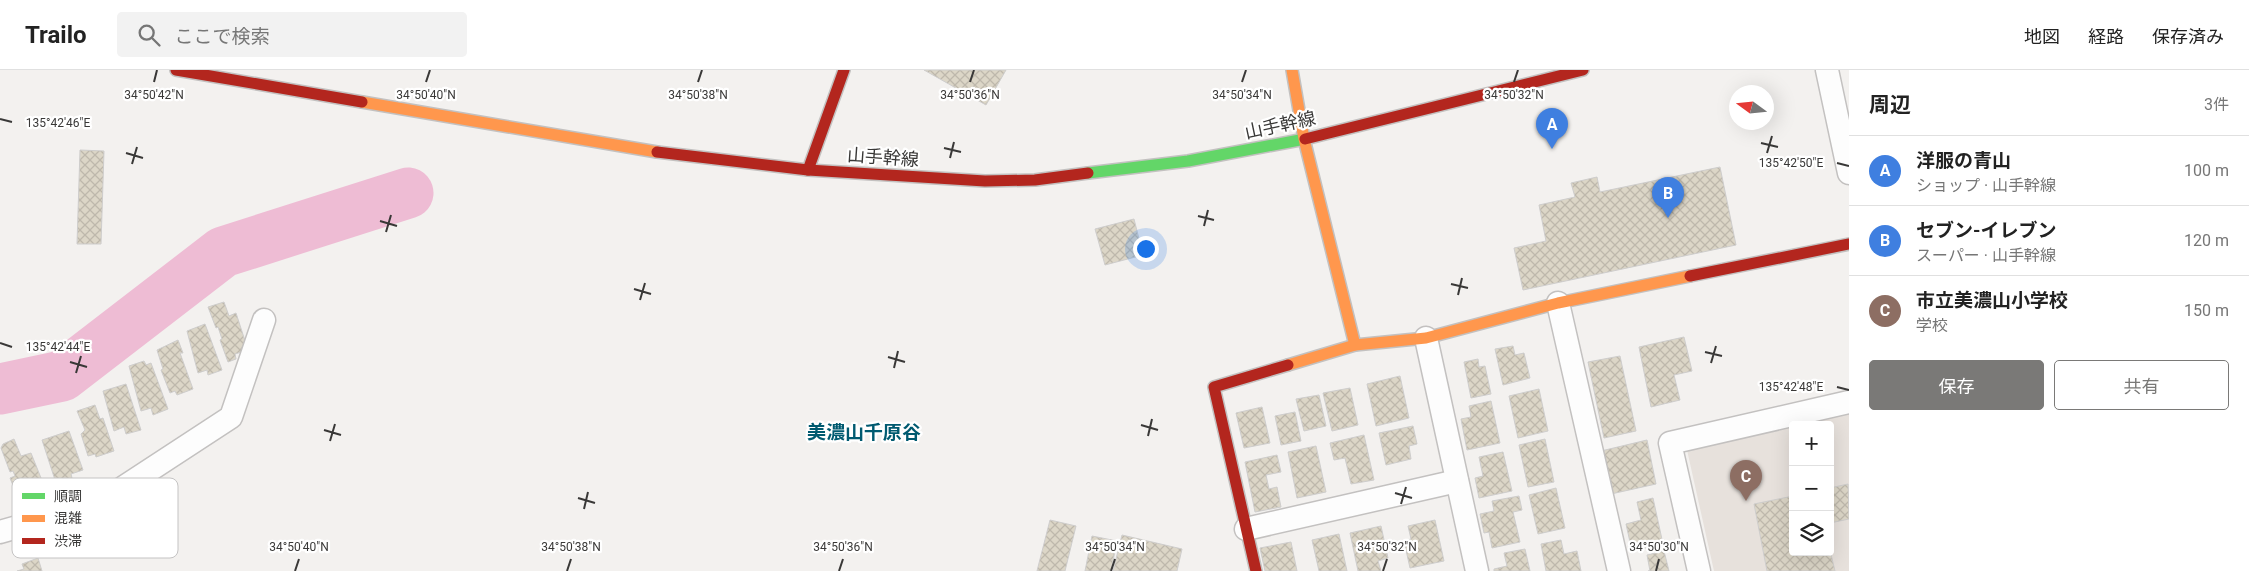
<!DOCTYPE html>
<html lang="ja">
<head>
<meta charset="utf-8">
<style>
  :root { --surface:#fff; --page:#f2f2f2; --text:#222; --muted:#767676; --line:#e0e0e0; --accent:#7a7977 }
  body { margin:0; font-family:Roboto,"Noto Sans JP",sans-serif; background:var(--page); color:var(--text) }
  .controls { position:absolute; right:15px; bottom:15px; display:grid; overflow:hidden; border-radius:5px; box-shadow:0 5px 20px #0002 }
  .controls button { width:45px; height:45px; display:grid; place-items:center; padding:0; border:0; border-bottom:1px solid var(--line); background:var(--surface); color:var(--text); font:25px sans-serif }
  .compass { position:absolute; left:1729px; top:15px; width:45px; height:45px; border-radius:50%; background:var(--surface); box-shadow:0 5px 20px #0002; rotate:285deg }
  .you { position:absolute; left:1145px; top:178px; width:18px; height:18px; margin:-12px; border:4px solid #fff; border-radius:50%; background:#1a73e8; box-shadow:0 0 0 8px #1a73e833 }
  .badge { display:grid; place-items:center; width:32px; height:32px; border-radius:50%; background:var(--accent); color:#fff; font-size:16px; font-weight:700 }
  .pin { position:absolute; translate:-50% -41px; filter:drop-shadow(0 1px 2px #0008) }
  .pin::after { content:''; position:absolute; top:26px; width:18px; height:15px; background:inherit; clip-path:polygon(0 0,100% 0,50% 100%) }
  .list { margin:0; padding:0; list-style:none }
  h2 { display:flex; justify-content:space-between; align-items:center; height:65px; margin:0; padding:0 20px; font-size:21px }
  h2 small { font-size:16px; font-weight:400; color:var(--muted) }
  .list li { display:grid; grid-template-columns:32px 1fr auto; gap:15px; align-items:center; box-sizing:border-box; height:70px; padding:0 20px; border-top:1px solid var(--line) }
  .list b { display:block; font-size:19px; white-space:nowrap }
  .list p { margin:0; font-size:16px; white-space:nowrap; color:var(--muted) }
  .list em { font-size:16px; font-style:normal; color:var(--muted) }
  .actions { display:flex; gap:10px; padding:15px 20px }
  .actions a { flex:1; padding:11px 0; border:1px solid var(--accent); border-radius:5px; text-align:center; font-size:18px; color:var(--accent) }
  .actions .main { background:var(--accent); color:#fff }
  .icon { flex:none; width:28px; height:28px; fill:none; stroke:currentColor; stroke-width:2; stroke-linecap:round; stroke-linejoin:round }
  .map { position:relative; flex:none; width:1849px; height:501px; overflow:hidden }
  header { display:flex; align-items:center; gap:30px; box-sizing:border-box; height:70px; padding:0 25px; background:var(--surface); border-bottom:1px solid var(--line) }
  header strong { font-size:24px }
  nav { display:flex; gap:28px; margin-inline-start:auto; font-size:18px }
  .search { width:350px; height:45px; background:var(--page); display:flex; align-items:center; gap:12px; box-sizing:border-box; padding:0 18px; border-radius:5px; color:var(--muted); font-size:19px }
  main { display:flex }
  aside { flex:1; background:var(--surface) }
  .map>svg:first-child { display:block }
</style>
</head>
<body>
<header>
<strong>Trailo</strong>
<div class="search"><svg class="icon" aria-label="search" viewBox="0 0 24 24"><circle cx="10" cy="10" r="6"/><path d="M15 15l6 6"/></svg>ここで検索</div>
<nav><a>地図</a><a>経路</a><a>保存済み</a></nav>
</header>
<main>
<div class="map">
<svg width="1849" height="501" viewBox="0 0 1849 501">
  <defs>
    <pattern id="building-cross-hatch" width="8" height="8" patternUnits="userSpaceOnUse" patternTransform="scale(1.25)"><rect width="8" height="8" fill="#dcd6c7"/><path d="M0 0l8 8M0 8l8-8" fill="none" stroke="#beb8ac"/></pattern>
  </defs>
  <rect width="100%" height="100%" fill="#f3f1ef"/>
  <!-- built -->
  <polygon fill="#e7e1dc" points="1849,343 1849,501 1714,501 1687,380 1793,356 1793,482 1830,482 1830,355 1796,355"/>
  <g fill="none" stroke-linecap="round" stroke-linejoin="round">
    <!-- river -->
    <polyline stroke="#eebcd4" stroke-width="51" points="0,319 62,306 223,182 408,123"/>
  </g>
  <!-- building -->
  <g fill="url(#building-cross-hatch)" stroke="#cecdcc">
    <polygon points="924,0 1006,0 986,35"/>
    <polygon points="80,80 104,81 101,174 77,174"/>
    <polygon points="1720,97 1736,175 1523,220 1514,178 1546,171 1539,135 1575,127 1571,113 1597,107 1600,122"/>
    <polygon points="1134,149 1143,185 1105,195 1095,159"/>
    <polygon points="224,232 229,246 236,243 248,280 235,284 236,289 228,292 220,270 222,269 218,257 216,258 208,237"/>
    <polygon points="205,254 222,300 208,305 207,300 198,303 187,261"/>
    <polygon points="1684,267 1692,301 1674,305 1680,330 1651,337 1639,277"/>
    <polygon points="178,270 183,283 180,283 193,319 177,325 175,321 170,323 161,300 163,299 157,280"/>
    <polygon points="1513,276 1515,285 1524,283 1530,308 1503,315 1495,279"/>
    <polygon points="1620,286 1636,361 1604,368 1588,292"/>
    <polygon points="1478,289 1479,297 1485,296 1491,324 1471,328 1464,292"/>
    <polygon points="144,291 146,295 151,293 168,339 153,345 151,338 141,341 129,296"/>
    <polygon points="1400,306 1409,348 1376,356 1367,314"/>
    <polygon points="126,314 141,360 126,364 124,357 114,361 103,321"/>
    <polygon points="1350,318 1358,355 1332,361 1323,323"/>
    <polygon points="1539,319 1548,361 1518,368 1509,326"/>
    <polygon points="1319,325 1326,356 1304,361 1296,329"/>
    <polygon points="1491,331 1500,373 1467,380 1461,349 1471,347 1469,336"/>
    <polygon points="95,335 100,349 103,348 114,381 96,387 95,384 88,386 81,364 85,360 77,341"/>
    <polygon points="1262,337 1270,373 1244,378 1236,343"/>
    <polygon points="1295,342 1301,371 1281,375 1275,346"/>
    <polygon points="1413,356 1417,374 1409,376 1411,389 1386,395 1379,363"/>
    <polygon points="69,361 83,400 71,404 72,408 56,413 42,370"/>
    <polygon points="1364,365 1374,410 1351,414 1345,388 1334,390 1330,373"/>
    <polygon points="14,369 21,386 31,383 43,413 16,423 10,408 15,406 13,401 10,402 1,378 3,374"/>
    <polygon points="1545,369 1554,412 1528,417 1519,375"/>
    <polygon points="1647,370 1656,414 1611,424 1601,381"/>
    <polygon points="1316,376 1326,422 1297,428 1288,382"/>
    <polygon points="1503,382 1512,421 1479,428 1475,408 1483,406 1479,387"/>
    <polygon points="1277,385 1281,402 1266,405 1269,419 1277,417 1281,437 1255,442 1245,392"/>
    <polygon points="1848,414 1849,449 1830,453 1830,418"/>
    <polygon points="1556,418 1565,458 1538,464 1529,425"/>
    <polygon points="1519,426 1522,440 1513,442 1520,472 1492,478 1489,462 1484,463 1480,444 1494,441 1492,431"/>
    <polygon points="1793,426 1793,482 1830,482 1830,480 1835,501 1767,501 1754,434"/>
    <polygon points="1653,428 1663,474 1632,481 1626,454 1641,450 1637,432"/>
    <polygon points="1050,450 1076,456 1065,501 1037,501"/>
    <polygon points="1435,450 1444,491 1410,498 1404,471 1411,469 1408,456"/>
    <polygon points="1381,456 1388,488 1378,491 1381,501 1358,501 1350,463"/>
    <polygon points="1339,464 1347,501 1319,501 1312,470"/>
    <polygon points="1122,465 1182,479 1177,501 1113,501"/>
    <polygon points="1092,466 1117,471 1111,501 1085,501"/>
    <polygon points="1561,470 1564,484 1577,481 1581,501 1546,501 1541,474"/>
    <polygon points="1291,472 1297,501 1265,501 1260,478"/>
    <polygon points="1525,479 1530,501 1494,501 1494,499 1507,496 1504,483"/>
    <polygon points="1664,481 1669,501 1648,501 1650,501 1647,485"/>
    <polygon points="38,488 42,501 17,501 24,499 22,494"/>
  </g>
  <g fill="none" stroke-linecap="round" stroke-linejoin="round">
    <!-- street casing -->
    <g stroke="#c3c1c0" stroke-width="25">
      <g id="street">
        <polyline points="1827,0 1849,103"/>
        <polyline points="1558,233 1619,501"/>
        <polyline points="1426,268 1477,501"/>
        <polyline points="1246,459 1457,411"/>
        <polyline points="0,462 98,434 231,347 264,250"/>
        <polyline points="1699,501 1670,373 1849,332"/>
      </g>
    </g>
    <!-- fast casing -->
    <g stroke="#c3c1c0" stroke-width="14">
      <polyline id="fast" points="1088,103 1188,91 1305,69"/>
    </g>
    <!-- slow casing -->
    <g stroke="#c3c1c0" stroke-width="14">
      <g id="slow">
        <polyline points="1292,0 1304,69 1355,275"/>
        <polyline points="362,32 657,82"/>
        <polyline points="1288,295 1355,275 1426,268 1558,233 1690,206"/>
      </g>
    </g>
    <!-- jam casing -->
    <g stroke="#c3c1c0" stroke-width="14">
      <g id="jam">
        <polyline points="176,0 362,32"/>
        <polyline points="1305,69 1583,0"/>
        <polyline points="657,82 808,100 985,111 1035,110 1088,103"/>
        <polyline points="808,100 844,0"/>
        <polyline points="1690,206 1849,174"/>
        <polyline points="1256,501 1214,317 1288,295"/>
      </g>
    </g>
    <!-- street -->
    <use href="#street" stroke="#fdfdfd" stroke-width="22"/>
    <!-- fast -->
    <use href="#fast" stroke="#63d668" stroke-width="11"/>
    <!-- slow -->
    <use href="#slow" stroke="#ff974d" stroke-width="11"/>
    <!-- jam -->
    <use href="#jam" stroke="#b3261e" stroke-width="11"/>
  </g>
  <!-- ticks -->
  <path fill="none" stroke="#393837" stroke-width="2" d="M154 12 157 0M426 12 430 0M698 12 702 0M970 12 974 0M1242 12 1246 0M1514 12 1518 0M0 49 12 52M1761 73 1778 77M944 78 961 82M126 83 143 88M1767 83 1772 66M950 88 954 72M1837 93 1849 96M132 94 137 77M1198 146 1214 150M380 151 397 156M1204 156 1208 140M386 162 391 145M1451 214 1468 218M634 219 651 224M1458 225 1462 208M640 230 645 213M0 273 12 277M1705 282 1722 286M888 287 905 292M70 292 87 297M1711 293 1716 276M894 298 898 281M76 303 81 286M1837 317 1849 320M1141 355 1158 360M324 360 341 365M1148 366 1152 349M330 371 335 354M1395 423 1412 428M578 428 595 433M1401 434 1406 417M584 439 588 422M295 501 299 489M567 501 571 489M839 501 843 489M1111 501 1115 489M1383 501 1387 489M1656 501 1659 489"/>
  <g text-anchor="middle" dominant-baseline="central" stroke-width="4.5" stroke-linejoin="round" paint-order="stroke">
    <!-- street labels -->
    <g font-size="18" fill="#393837" stroke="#fff">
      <text transform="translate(1280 55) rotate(-12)">山手幹線</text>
      <text transform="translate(883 87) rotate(4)">山手幹線</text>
    </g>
    <!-- neighbourhood labels -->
    <g font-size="19" font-weight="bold" fill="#005a70" stroke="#fff">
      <text x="864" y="362">美濃山千原谷</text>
    </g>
  </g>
  <!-- legend -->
  <rect x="12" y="408" width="166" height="80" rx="8" fill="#fff" stroke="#c4c3c3" stroke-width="1"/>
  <rect x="22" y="423" width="23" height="6" fill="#63d668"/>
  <rect x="22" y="445" width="23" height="7" fill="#ff974d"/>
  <rect x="22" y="468" width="23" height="6" fill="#b3261e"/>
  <g font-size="14" fill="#393837">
    <text x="54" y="431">順調</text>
    <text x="54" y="453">混雑</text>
    <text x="54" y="476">渋滞</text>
  </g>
  <g font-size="12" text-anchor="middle" fill="#393837" stroke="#fff" stroke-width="4.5" stroke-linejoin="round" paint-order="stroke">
    <text x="1514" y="29">34°50'32"N</text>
    <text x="154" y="29">34°50'42"N</text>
    <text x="426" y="29">34°50'40"N</text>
    <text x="698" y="29">34°50'38"N</text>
    <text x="970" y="29">34°50'36"N</text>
    <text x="1242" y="29">34°50'34"N</text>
    <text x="58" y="57">135°42'46"E</text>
    <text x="1791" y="97">135°42'50"E</text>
    <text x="58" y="281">135°42'44"E</text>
    <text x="1791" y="321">135°42'48"E</text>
    <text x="299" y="481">34°50'40"N</text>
    <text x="571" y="481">34°50'38"N</text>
    <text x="843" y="481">34°50'36"N</text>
    <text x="1115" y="481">34°50'34"N</text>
    <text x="1387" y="481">34°50'32"N</text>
    <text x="1659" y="481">34°50'30"N</text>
  </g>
</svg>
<div class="controls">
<button>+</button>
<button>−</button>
<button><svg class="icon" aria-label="layers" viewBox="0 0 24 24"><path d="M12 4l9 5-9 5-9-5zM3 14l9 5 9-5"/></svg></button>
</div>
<svg class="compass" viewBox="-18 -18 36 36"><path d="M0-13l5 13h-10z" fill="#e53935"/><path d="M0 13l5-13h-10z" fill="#767676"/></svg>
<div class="you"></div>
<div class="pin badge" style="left:1552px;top:79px;background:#3f7fe0">A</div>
<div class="pin badge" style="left:1668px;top:148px;background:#3f7fe0">B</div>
<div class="pin badge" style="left:1746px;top:431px;background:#8d6e63">C</div>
</div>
<aside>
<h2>周辺<small>3件</small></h2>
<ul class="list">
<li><span class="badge" style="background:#3f7fe0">A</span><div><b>洋服の青山</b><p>ショップ · 山手幹線</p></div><em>100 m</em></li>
<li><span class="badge" style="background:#3f7fe0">B</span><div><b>セブン-イレブン</b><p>スーパー · 山手幹線</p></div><em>120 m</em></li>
<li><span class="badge" style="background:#8d6e63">C</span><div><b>市立美濃山小学校</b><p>学校</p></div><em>150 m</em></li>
</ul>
<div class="actions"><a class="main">保存</a><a>共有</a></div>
</aside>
</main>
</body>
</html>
